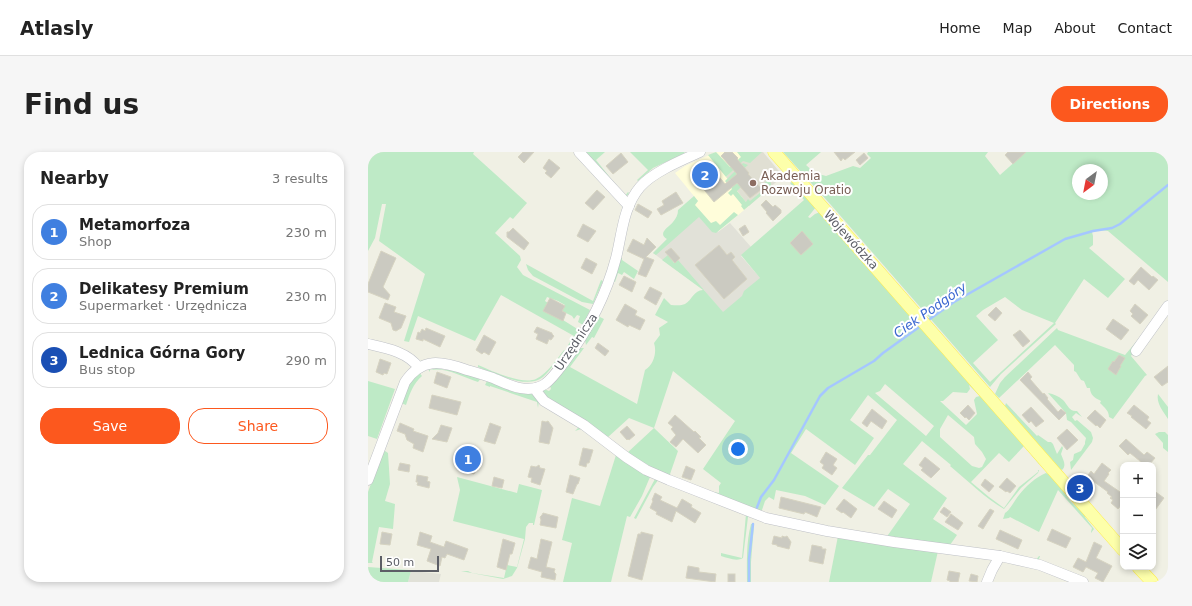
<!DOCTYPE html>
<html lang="en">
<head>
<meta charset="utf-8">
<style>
  :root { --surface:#fff; --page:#f6f6f6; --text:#222; --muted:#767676; --line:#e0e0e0; --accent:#fc581e }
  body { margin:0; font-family:"DejaVu Sans",sans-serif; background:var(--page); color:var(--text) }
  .controls { position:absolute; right:12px; bottom:12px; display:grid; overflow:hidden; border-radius:8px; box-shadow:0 2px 6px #0003 }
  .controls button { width:36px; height:36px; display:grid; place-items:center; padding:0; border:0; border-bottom:1px solid var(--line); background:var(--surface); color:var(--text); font:20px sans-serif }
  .compass { position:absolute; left:704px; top:12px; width:36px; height:36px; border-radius:50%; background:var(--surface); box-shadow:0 2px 6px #0003; rotate:212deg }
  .scale { position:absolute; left:12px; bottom:10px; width:59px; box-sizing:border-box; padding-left:4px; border:2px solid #5c5e66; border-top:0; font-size:11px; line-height:14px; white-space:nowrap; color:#5c5e66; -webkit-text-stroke:3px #fff; paint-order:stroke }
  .you { position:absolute; left:370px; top:297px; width:14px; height:14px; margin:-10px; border:3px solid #fff; border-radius:50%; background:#1a73e8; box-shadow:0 0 0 6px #1a73e833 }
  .badge { display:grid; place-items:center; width:26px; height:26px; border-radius:50%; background:var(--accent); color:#fff; font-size:13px; font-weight:700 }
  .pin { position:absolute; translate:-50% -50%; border:2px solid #fff; box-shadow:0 1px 4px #0006 }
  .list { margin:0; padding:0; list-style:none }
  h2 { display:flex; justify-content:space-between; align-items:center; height:52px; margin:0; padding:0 16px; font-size:17px }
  h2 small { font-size:13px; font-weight:400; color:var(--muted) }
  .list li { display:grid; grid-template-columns:26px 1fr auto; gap:12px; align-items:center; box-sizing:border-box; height:56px; margin:0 8px 8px; padding:0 8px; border:1px solid var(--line); border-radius:16px }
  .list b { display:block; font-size:15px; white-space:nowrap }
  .list p { margin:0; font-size:13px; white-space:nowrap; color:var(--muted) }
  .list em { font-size:13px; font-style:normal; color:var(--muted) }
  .actions { display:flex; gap:8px; padding:12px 16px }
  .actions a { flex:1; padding:9px 0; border:1px solid var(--accent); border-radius:16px; text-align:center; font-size:14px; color:var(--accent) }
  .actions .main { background:var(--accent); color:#fff }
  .icon { flex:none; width:22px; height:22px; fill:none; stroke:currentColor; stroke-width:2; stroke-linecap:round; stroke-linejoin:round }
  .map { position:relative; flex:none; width:800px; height:430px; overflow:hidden; border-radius:16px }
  header { display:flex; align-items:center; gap:24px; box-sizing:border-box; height:56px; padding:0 20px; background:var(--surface); border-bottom:1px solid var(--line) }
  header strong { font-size:19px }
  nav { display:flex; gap:22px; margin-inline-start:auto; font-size:14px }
  .intro { display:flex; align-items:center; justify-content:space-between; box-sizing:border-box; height:96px; padding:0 24px }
  h1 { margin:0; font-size:28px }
  .button { padding:10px 18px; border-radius:16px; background:var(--accent); color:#fff; font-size:14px; font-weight:700 }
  main { display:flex; gap:24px; padding:0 24px }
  aside { flex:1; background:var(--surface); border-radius:16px; box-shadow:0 2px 6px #0003 }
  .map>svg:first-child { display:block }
</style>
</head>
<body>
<header>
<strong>Atlasly</strong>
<nav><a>Home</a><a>Map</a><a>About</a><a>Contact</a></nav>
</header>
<div class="intro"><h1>Find us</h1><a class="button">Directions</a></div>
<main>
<aside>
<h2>Nearby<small>3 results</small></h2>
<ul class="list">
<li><span class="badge" style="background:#3f7fe0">1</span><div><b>Metamorfoza</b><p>Shop</p></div><em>230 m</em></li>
<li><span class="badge" style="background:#3f7fe0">2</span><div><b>Delikatesy Premium</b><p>Supermarket · Urzędnicza</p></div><em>230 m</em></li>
<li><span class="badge" style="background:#1a4fb4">3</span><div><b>Lednica Górna Gory</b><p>Bus stop</p></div><em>290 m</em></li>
</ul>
<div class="actions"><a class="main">Save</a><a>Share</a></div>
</aside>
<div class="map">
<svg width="800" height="430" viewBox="0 0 800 430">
  <rect width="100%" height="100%" fill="#f0f0e4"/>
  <!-- commercial -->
  <polygon fill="#fffdda" points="348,0 371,0 377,6 381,54 351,79 325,54 330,49 307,21 317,14"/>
  <!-- industrial -->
  <g fill="#e1e1d8">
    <polygon points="325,54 350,80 362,71 383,95 373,104 393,127 374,145 355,161 336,138 285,101 299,87"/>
    <polygon points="43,419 73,422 71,430 40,430"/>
  </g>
  <!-- education -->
  <polygon fill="#e0dfd3" points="371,0 395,0 415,24 381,54 358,25 377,6"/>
  <!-- green -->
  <g fill="#beeac6" fill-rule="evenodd">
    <polygon points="0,0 106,0 105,2 159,51 145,67 142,65 127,81 152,104 153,108 149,115 155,123 222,158 215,173 210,170 212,164 209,163 206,167 204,164 194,159 197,153 190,149 179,145 177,149 180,151 195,168 211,178 201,194 200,193 206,184 133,143 107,189 50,164 41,190 36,189 57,122 11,89 18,52 14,52 7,86 0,99"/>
    <polygon points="215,0 237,0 228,8 257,44 260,40 261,41 259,44 256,45 253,43"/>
    <polygon points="262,0 316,0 317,1 285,16 270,29 269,28 280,18"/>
    <polygon points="348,0 362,15 373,5 369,0 394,0 382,11 375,9 358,25 340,3"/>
    <path d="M415 0H453L438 13 447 21 458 24 485 14 492 16 503 6 499 2 500 0H620L617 4 632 23 658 0H800V130L740 79C735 78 729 78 724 80L725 84V93L721 96 757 127 740 146 716 127 687 171 688 172 633 222 622 235 463 53ZM710 18H734V42H710ZM637 145 654 158 686 171 622 230 605 211 630 188 608 164 615 158Z"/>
    <polygon points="375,11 380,13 365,26 373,35 369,39 378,50 380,47 382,49 397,37 395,33 400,27 403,31 403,35 376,58 373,54 374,53 365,42 363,44 360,41 364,37 357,29"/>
    <path d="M424 30 448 55 440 65 442 66 447 62 452 60 672 310 671 312 656 294 641 310 631 301 603 330 621 345 636 356 651 335 670 320V318H671L670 321 653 336 636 357C618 347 599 328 582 314L583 313 554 289 535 312 579 346 565 367 589 383 582 393 668 408 671 404H672L670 410 520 387V383L542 352 520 337 506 355 474 336 500 303H502L529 268 500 243 482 268 506 286 487 313 438 277 423 301 471 334 457 353 437 344 408 338 406 348 401 345 397 349 393 361 348 344 346 340 351 341V334L353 331 335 317 367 269 305 219 286 276 310 299 301 325 259 301 286 276 261 266 239 286 180 250 174 241 176 237 181 239 183 237 182 234 212 196H216L202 215 269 252 277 218C286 213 289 200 286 191L292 183 291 176 300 170 287 163 296 146 303 153C307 153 313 154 317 152 324 148 326 138 335 138L294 108 300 103 306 111 310 108 355 160 374 144 376 139 392 126 373 103 436 48 422 31ZM517 232 566 274 558 284 507 241 512 239ZM601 233 612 244 608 245 606 248 609 262 598 273 572 249H575L585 240 599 241 602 237ZM580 263 606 285 607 292 614 300 618 307 614 315 611 316 604 314 572 285V277Z"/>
    <path d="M326 44 330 49 327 53 343 71 348 69 352 73 366 60 370 63 348 81 344 80 331 65 288 103 285 101 299 87C289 81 301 75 305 70 308 66 310 63 310 58Z"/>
    <polygon points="252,106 254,106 254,108 270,119 266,127 256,120 254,123 250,121 247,130 245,129"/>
    <polygon points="158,112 225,149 233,128 235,129 225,152 214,150 165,124 160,118"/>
    <polygon points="230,164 236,167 226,186 224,185 218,193 217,188"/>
    <path d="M784 171 763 204 779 223 777 224 745 267 741 265C741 259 737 256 732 251L733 249C727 246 722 243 722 236H719L716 229 713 228 708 220 706 219V213L687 193 631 246 627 242 632 231 637 225 689 176 690 178 757 203Z"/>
    <path d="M196 198H197C190 207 183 218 175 225 159 238 126 221 110 215V213C124 219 154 233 168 227 180 221 188 208 196 198Z"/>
    <path d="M61 216 62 218 69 216 77 218 79 216 113 226 110 230C95 225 78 215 62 218V220L60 217Z"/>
    <path d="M51 220 54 224C45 232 42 241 38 253L33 251 42 231Z"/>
    <polygon points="0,229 27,237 9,287 0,284"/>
    <polygon points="119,229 164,242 171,248 170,256 169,250 122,234 122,235 117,233"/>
    <path d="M680 241C686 242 690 244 695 248 700 253 701 260 709 259L714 265 708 261 704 265 707 269 709 268 723 280 725 286 724 290 703 318 702 310 705 308 706 302 713 299 717 292V290L718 286 703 270 699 268 698 261Z"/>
    <path d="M790 242 800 255V267C795 259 788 251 790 242Z"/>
    <path d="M638 251 669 284 670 283 680 290H683L685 292 689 302 694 294 695 296 693 302C695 308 699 313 694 318L692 317 637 254Z"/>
    <polygon points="210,276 212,276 282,325 274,344 262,365 259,364 243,430 195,430 204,391 194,388 204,346 232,354 248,303 213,277 207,279"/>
    <polygon points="791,280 797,280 800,283 800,300 795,296 795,291 787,282"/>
    <polygon points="17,299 20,301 22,332 17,349 27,352 25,377 11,375 4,410 5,411 0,411 0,340 14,301"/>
    <path d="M678 321 684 324 702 349 718 364 717 365 726 377 723 381V380L724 376 690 338 671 380 642 365 641 366 635 367 637 361C643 357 646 349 651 343 657 335 668 325 678 321Z"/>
    <polygon points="89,325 149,341 151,332 174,338 166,373 165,373 165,371 161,371 158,375 157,387 149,416 144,424 135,427 93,419 100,419 104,421 136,426 139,413 149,415 156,387 85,369 92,338"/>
    <polygon points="287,327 291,327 285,335 268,367 266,366"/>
    <path d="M378 362 380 363V365L375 406C369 410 360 406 353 404V401L374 406Z"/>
    <path d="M383 372H386V373L383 410V430H379C379 411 378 390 383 372Z"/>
    <polygon points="470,384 626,406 621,415 625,406 570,399 563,430 461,430"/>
    <polygon points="0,415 41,418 43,419 40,430 0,430"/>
  </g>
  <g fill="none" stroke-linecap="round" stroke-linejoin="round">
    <!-- stream -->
    <g stroke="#a5c7ff" stroke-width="2.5">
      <polyline points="559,169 586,150 697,87 725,79 744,76 752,72 800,33"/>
      <polyline points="388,358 393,345 406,328 452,244 460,236 506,209 515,201 554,173"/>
      <polyline points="381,430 381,407 385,372"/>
    </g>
  </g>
  <!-- building -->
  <g fill="#cbcac1" stroke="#d6d3c1">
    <polygon points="155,0 166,0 156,11 150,5"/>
    <polygon points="357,0 364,0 370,6 369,7 381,21 380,22 394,37 382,46 369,31 346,50 329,29 327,31 323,25 340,11 357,32 369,22 353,4"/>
    <polygon points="466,0 487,0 477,8 475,6 473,9"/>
    <polygon points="640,0 658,0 645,12 637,3"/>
    <polygon points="253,1 260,10 245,22 238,14"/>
    <polygon points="496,1 500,6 492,13 488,8"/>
    <polygon points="181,7 192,16 183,26 177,21 179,19 175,16"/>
    <polygon points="229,38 237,45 225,58 217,51"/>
    <polygon points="308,40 315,51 293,63 289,57 296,53 294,49"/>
    <polygon points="398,48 405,55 407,53 413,58 413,61 405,69 398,61 399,60 393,53"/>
    <polygon points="270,52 284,60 280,66 267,58"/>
    <polygon points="215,72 228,79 220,90 209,84"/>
    <polygon points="377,73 381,80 375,84 371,77"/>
    <polygon points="145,76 161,91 156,98 139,85 139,80 141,80"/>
    <polygon points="434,79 445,92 433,103 422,91"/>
    <polygon points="279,86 288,95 278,105 286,108 278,125 270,122 276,107 259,99 265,87 276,93"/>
    <polygon points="351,93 359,103 363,100 367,105 364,108 379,127 356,147 327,113"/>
    <polygon points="303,96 312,106 307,111 297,100"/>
    <polygon points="13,99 28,106 15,135 22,143 20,148 0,140 0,132"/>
    <polygon points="218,106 229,112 224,122 213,116"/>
    <polygon points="773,115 784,125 785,124 790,128 781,138 770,128 766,133 761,129"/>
    <polygon points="256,124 268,130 264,140 251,133"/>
    <polygon points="282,135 294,141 288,153 276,146"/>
    <polygon points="182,146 197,154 194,159 198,161 195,169 175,159"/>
    <polygon points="17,151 28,155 26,160 38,164 33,176 28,179 25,178 23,171 11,166"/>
    <polygon points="257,152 269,159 267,163 277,168 272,178 261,173 260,175 248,168"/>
    <polygon points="767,152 780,163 772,172 763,164 765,162 762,159"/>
    <polygon points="628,155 634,161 627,169 620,163"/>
    <polygon points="745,167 761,178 753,188 738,177"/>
    <polygon points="169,175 184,181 184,182 186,184 183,188 181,187 179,192 168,187 170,182 166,180"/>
    <polygon points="58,176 77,184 72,195 55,187 55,189 48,187 50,180 52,181 54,177 57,179"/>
    <polygon points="652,178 662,189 655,195 645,183"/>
    <polygon points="116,183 128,190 121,203 116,200 114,202 108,198"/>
    <polygon points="230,191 241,199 237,204 227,196"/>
    <polygon points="751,203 757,206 752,214 753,214 748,223 740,217 745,209 746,210"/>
    <polygon points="12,207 23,211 19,222 16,221 15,223 8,220"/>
    <polygon points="800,214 800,230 794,234 786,225"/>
    <polygon points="69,220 83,225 79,236 66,231"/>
    <polygon points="660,220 664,225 662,227 675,242 676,241 680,246 679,247 690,260 693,257 698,261 691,268 652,228"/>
    <polygon points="64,243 93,250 89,263 61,256"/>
    <polygon points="600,253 607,261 601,268 598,265 597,266 592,261"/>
    <polygon points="766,253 781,265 779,268 783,271 778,277 763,265 764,264 759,261"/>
    <polygon points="663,255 676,269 668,275 663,269 661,271 654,263"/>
    <polygon points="504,257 519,269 514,277 503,269 499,275 494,271"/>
    <polygon points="727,258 738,268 732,276 729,273 728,274 719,266"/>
    <polygon points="307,263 326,280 327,279 333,285 331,286 338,293 330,301 315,287 308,295 302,290 308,283 303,277 305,275 300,271"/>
    <polygon points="174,269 178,270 180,269 185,276 181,292 171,290"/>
    <polygon points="32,271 46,277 45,279 60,284 55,300 45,296 46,292 39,288 37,282 29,279"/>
    <polygon points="122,271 133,275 127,292 116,289"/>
    <polygon points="73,273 84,276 79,290 64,287 70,281"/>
    <polygon points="259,274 267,283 261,288 260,287 259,288 252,280"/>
    <polygon points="699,277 710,288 699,298 689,286"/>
    <polygon points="758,287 776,303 779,300 787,306 781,313 774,313 772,309 762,301 760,303 751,294"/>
    <polygon points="215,296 225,298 221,311 219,311 218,315 211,313"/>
    <polygon points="458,300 469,307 465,313 469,316 464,323 454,316 456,313 452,310"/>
    <polygon points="99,304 105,306 108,304 109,307 111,308 109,319 108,318 106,322 99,320 100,312 97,311"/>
    <polygon points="557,305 572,317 563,326 553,318 555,316 551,313"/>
    <polygon points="32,311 42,313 41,320 30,318"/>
    <polygon points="734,311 743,318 740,321 741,322 736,329 755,342 755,351 750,357 743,351 745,348 742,346 744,345 739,341 740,340 725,329 724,331 718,326 723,319 726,322"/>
    <polygon points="171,313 172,316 177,317 172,333 163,330 164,326 160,325 163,314 168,315"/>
    <polygon points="318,314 327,318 323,328 314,325"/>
    <polygon points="49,323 60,325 59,329 62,330 61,336 49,333 50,330 48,330"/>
    <polygon points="202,323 212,326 210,332 209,332 205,342 198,340"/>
    <polygon points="126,325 136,328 134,336 124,334"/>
    <polygon points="639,326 648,334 642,341 639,339 638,340 631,335"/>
    <polygon points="617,327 626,334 621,340 613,333"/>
    <polygon points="785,338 796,346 785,361"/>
    <polygon points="287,341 294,345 292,348 309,356 314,347 324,353 323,355 333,361 327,371 308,359 304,370 288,362 289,360 282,356 285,349 284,348"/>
    <polygon points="413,345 453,355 449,365 437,360 436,362 411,356"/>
    <polygon points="476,347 489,357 483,366 475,360 474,361 468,357"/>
    <polygon points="516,349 529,358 524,366 510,357"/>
    <polygon points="576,355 583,360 579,365 572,360"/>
    <polygon points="622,357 626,359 615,377 610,374"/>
    <polygon points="175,361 190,365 188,376 172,373 173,368 172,365 174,363"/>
    <polygon points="583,362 595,371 590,378 577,370"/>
    <polygon points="684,377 703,386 698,396 679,388"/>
    <polygon points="632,378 654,388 650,397 628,387"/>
    <polygon points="14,380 24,382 22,393 12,392"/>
    <polygon points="52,380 64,384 62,390 76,395 78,389 100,397 96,408 79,402 77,406 74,405 72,414 59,409 63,397 49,393"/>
    <polygon points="273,380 285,383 274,428 260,424 270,382 273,382"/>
    <polygon points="406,384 414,386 414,384 417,385 419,384 423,390 421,397 409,394 409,393 404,392"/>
    <polygon points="135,387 147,391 144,402 142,402 138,418 129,415"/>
    <polygon points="173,387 184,390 178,415 187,417 186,420 188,422 187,428 173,425 174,420 160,416 163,405 169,407"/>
    <polygon points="726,390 734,394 728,406 744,414 735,430 727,426 730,421 718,415 715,420 705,415 710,406 718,410"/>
    <polygon points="444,393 454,395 454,397 458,397 455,412 441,409"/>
    <polygon points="320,414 331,416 331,420 348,422 347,430 318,426"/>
    <polygon points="581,419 592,421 590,430 582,430 582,429 579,428"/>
    <rect x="360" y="422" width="7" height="8"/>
    <polygon points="603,422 610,424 609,430 601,429"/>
  </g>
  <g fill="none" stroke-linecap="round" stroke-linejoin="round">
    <!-- minor casing -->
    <g stroke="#bec0c6" stroke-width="11">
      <g id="minor">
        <polyline points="211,0 261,54"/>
        <path d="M0 192C18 196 40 200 51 216"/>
        <polyline points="768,199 800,154"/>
        <polyline points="168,236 169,240 176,249 216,273 258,305 278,318 301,328 398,366 459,379 526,390 632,404 672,413 715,430"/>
        <path d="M0 328 37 230C54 205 73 209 99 218 107 220 116 223 125 226 141 233 160 243 177 232 185 226 191 217 197 209 220 178 238 144 248 106 254 82 255 55 272 35 285 20 314 8 332 0"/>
        <polyline points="619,430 624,418 632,404"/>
      </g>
    </g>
    <!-- major casing -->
    <g stroke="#ffee4e" stroke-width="13">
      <g id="major">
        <polyline points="406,0 755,398"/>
        <polyline points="770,415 784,430"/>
      </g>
    </g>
    <!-- minor -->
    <use href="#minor" stroke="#fff" stroke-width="10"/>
    <!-- major -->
    <use href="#major" stroke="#fdffaa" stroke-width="12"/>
  </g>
  <!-- markers -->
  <circle fill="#8d6e63" stroke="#fff" stroke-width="1.5" cx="385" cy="31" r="4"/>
  <g text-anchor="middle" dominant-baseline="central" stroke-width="4" stroke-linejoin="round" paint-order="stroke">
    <!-- education labels -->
    <g font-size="12" fill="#785e54" stroke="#fff" text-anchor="start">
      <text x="393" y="24">Akademia<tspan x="393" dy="14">Rozwoju Oratio</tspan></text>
    </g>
    <!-- street labels -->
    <g font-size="12" fill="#5c5e66" stroke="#fff">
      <text transform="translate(483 88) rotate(48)">Wojewódzka</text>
      <text transform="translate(208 190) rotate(-56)">Urzędnicza</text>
    </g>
    <!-- water labels -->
    <g font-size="13" font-style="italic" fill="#3a67d0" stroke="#fff">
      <text transform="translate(562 158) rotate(-35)">Ciek Podgóry</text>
    </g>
  </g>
</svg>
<div class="controls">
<button>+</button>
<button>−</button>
<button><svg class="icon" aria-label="layers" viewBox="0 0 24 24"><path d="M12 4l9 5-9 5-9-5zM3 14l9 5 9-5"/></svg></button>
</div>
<svg class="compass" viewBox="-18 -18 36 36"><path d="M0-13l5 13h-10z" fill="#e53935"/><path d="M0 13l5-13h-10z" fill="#767676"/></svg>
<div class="scale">50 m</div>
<div class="you"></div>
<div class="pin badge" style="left:100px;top:307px;background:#3f7fe0">1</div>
<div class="pin badge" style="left:337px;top:23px;background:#3f7fe0">2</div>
<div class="pin badge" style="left:712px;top:336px;background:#1a4fb4">3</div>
</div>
</main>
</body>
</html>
